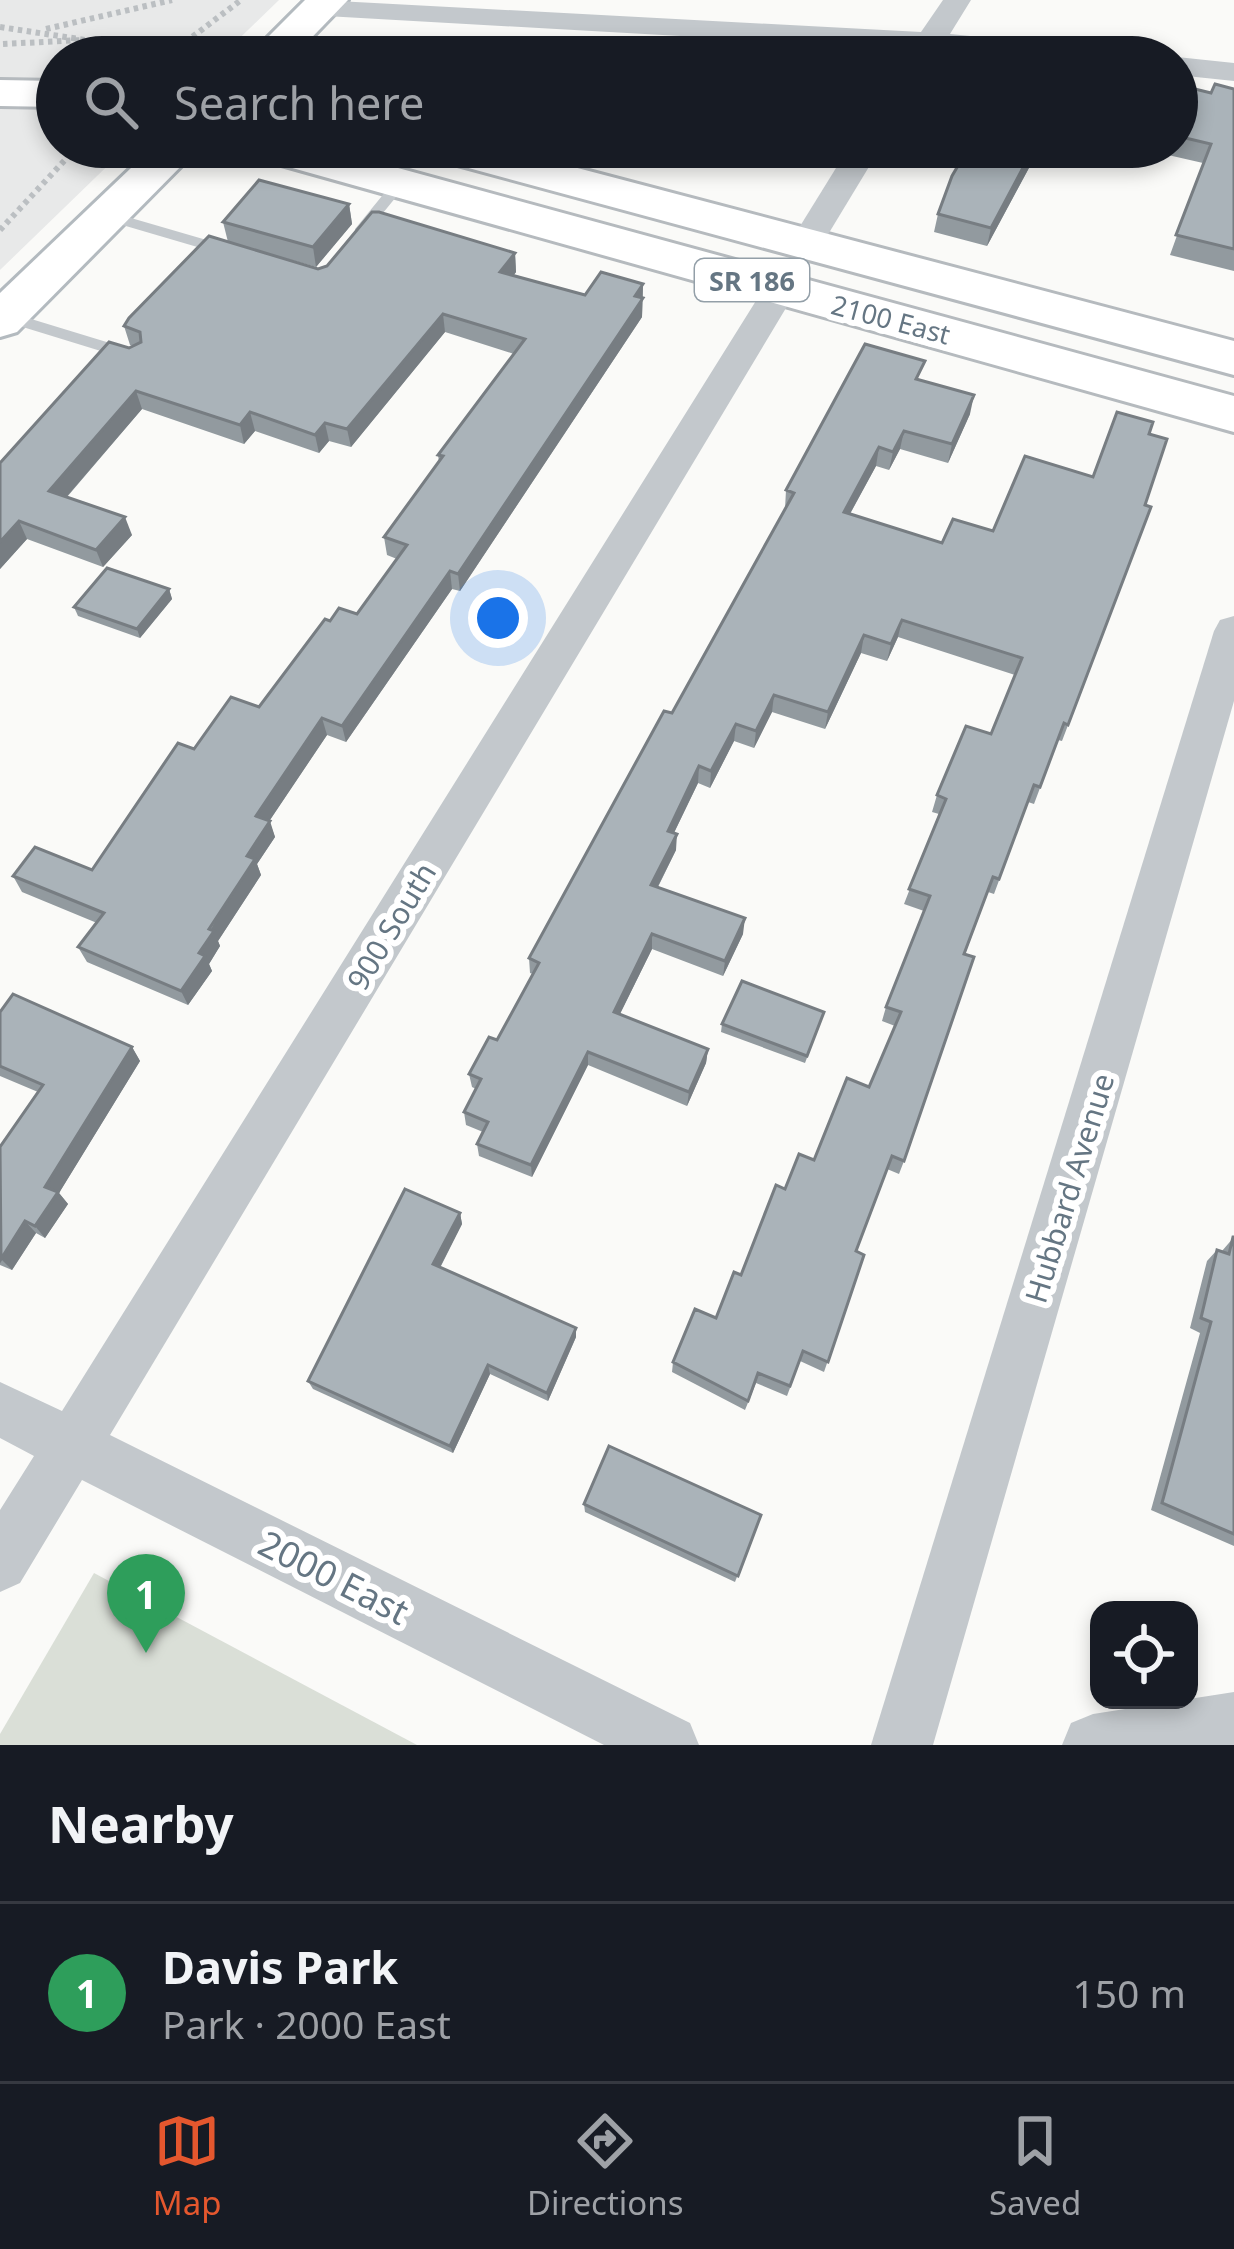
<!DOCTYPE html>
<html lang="en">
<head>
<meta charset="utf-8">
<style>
  :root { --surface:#171b24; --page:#20242c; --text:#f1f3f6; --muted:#9ea1a6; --line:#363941; --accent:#e4572e }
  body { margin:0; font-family:"Noto Sans",sans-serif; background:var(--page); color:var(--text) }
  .controls { position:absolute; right:36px; bottom:36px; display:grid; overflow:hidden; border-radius:24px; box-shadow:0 6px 18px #0003 }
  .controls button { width:108px; height:108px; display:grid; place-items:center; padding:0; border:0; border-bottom:3px solid var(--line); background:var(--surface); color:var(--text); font:60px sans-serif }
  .you { position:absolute; left:498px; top:618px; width:42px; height:42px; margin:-30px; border:9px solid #fff; border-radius:50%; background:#1a73e8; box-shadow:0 0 0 18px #1a73e833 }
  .badge { display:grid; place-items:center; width:78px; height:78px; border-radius:50%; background:var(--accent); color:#fff; font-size:39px; font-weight:700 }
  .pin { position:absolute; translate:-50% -99px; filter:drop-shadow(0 3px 6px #0008) }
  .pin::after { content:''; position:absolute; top:63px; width:42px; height:36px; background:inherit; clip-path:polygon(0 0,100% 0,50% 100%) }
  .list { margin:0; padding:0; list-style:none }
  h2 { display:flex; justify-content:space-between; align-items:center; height:156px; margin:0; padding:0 48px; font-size:51px }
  h2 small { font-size:39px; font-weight:400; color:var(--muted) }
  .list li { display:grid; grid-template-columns:78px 1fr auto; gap:36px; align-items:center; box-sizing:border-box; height:180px; padding:0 48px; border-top:3px solid var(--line) }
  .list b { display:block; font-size:45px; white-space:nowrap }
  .list p { margin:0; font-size:39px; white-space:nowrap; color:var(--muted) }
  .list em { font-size:39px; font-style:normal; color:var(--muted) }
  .icon { flex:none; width:66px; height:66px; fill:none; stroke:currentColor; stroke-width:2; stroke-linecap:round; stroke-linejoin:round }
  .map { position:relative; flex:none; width:1234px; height:1745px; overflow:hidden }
  .search { position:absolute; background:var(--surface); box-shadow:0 6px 18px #0003; left:36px; right:36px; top:36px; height:132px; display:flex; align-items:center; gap:30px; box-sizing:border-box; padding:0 42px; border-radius:66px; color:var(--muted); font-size:45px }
  .sheet { height:336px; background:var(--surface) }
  nav { display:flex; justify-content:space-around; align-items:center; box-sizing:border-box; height:168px; border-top:3px solid var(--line); background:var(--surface); font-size:33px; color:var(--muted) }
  nav a { display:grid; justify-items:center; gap:6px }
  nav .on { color:var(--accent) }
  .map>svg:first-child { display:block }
</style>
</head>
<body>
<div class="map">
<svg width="1234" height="1745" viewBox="0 0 1234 1745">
  <rect width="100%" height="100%" fill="#fafaf8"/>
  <!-- built -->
  <polygon fill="#e8e9e9" points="0,0 279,0 220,57 57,57 57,147 127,147 0,270"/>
  <!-- green -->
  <polygon fill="#dadfd7" points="94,1573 417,1745 0,1745 0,1734"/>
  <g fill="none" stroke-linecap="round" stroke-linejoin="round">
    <!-- secondary casing -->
    <g stroke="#b3babf" stroke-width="6">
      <g id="secondary">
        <polygon points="305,0 348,0 293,57 248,57"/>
        <polygon points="153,147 200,147 17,332 0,337 0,293"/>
      </g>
    </g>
    <!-- primary casing -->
    <g stroke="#b5babe" stroke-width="6">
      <g id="primary">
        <polygon points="0,80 57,81 57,107 0,106"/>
        <polygon points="246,147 321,147 1234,396 1234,432 253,157"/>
        <polygon points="421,147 498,147 1234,341 1234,375 428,157"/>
      </g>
    </g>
    <!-- path -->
    <g stroke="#bbbfc2" stroke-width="6" stroke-dasharray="4.5 4.5" stroke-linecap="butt">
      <polyline points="0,27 197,57"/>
      <polyline points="46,29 172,0"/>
      <polyline points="3,44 82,40"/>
      <polyline points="171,53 241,0"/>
      <polyline points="0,230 77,147"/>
    </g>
    <!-- service -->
    <g fill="#c3c8cc" fill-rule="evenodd">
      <polygon points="400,178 408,183 405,186 365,235 355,235 355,229 395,180"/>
      <polygon points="107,211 234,248 236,251 228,256 102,219 99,216"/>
      <polygon points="5,311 136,351 138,355 130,360 0,320 0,312"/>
    </g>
    <!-- minor -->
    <g fill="#c3c8cc" fill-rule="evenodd">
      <polygon points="318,0 921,32 943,0 971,0 950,34 1093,48 1108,57 939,51 935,57 905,57 910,49 308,15 304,9 308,3"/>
      <polygon points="1177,57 1234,63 1234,81 1177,75"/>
      <polygon points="849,147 881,147 818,251 794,251 789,244"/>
      <polygon points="781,277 793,280 798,288 110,1435 690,1723 699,1745 604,1745 82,1480 20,1583 0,1592 0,1510 34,1456 0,1438 0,1382 62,1411 764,288 769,280"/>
      <polygon points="1234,616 1234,701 933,1745 871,1745 1214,631 1220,620"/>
      <polygon points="1234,1692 1234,1745 1062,1745 1071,1723 1093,1714"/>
    </g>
    <!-- secondary -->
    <use href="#secondary" fill="#fff" fill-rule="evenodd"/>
    <!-- primary -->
    <use href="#primary" fill="#fff" fill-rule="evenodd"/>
  </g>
  <!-- wall -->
  <g fill="#929a9f">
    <polygon points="1234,89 1234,271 1170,255 1203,163 1168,155 1171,147 1177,147 1177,130 1211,93"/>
    <polygon points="969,147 1050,147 1045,155 1037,153 987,246 934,232 938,214"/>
    <polygon points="349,204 352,224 316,267 228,242 223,222"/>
    <polygon points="515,253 516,272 514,275 585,295 643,284 642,317 460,591 452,589 346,742 327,735 269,821 275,837 257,864 261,875 218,941 220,946 209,964 212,971 188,1005 87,962 78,947 97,923 22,892 13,876 92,870 194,749 259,707 330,621 357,614 397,559 387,555 384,537 439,462 438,455 514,354 445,332 351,447 329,441 319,453 255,431 244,444 142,409 67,497 132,535 103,567 27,539 0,569 0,463 133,346 130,345 124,326 318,269"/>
    <polygon points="921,380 970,414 948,463 900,449 889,470 876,466 850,514 942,543 993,531 1093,477 1149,434 1145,505 1151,507 1062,741 1058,740 1034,804 1028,802 994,894 988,892 965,954 904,1161 899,1174 887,1169 856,1251 864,1255 824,1372 800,1361 787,1396 756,1383 745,1410 672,1372 673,1362 716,1318 741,1275 785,1189 814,1160 869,1087 895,1026 882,1021 886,1007 924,911 904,904 939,814 932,812 937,795 991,734 1015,675 898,637 887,661 861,653 825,729 772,712 754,748 734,741 710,788 698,783 674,833 676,850 658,887 743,934 723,976 652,949 620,1014 708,1049 706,1063 687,1106 588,1065 532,1177 479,1156 477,1144 483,1132 466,1125 464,1112 476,1089 472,1087 469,1074 497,1040 533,974 530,973 529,958 672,713 785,509 786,490"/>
    <polygon points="169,589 172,599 140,638 78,616 74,607"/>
    <polygon points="0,1012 132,1047 140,1061 59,1193 68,1204 45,1238 36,1233 12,1270 0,1265 0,1147 38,1092 0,1076"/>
    <polygon points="824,1012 805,1063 721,1032 722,1024"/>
    <polygon points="460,1213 462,1224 440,1268 576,1328 576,1337 548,1401 490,1374 453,1453 313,1389 308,1381"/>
    <polygon points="1234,1237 1234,1546 1151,1510 1200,1333 1190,1328 1207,1261 1217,1250 1222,1251"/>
    <polygon points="584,1504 761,1515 735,1582 585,1512"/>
  </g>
  <!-- shaded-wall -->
  <g fill="#777d82">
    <polygon points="1034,147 1038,147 1037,153 987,246 991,228"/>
    <polygon points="349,204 352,224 316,267 313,247"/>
    <polygon points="515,253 516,272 502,290 500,272"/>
    <polygon points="643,284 642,317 460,591 458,574"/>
    <polygon points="443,314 445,332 351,447 347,429"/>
    <polygon points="136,391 142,409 56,509 49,491"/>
    <polygon points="974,395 970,414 948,463 952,444"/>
    <polygon points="250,412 255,431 244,444 240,425"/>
    <polygon points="325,423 329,441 319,453 315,435"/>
    <polygon points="904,431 900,449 889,470 893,452"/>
    <polygon points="879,447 876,466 841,530 844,512"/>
    <polygon points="125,517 132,535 103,567 96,550"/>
    <polygon points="19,521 27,539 0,569 0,542"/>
    <polygon points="450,571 452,589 346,742 342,726"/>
    <polygon points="169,589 172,599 140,638 137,629"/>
    <polygon points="902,620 898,637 887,661 891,644"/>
    <polygon points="864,635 861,653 825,729 828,712"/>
    <polygon points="774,695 772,712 754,748 756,731"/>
    <polygon points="322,718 327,735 262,832 256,816"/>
    <polygon points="736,724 734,741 710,788 711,771"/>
    <polygon points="699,766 698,783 667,847 668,831"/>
    <polygon points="270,821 275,837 257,864 261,875 218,941 220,946 209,964 212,971 188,1005 181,991 247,856"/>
    <polygon points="677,834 676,850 651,900 651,885"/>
    <polygon points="745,918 743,934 723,976 725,961"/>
    <polygon points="652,934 652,949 614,1026 614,1012"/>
    <polygon points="132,1047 140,1061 59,1193 68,1204 45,1238 35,1226 45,1187"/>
    <polygon points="708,1049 706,1063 687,1106 689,1092"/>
    <polygon points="588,1052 588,1065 532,1177 531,1165"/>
    <polygon points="460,1213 462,1224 436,1275 433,1264"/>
    <polygon points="25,1221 36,1233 12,1270 1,1259"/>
    <polygon points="576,1328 576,1337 548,1401 547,1393"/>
    <polygon points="488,1365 490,1374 453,1453 450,1446"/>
  </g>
  <!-- building -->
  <g fill="#aab3b9" stroke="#777d82" stroke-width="3">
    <polygon points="1215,84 1234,89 1234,249 1176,235 1211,144 1177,136 1177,130 1195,89 1211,93"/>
    <polygon points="969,147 1034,147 991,228 938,214 952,176"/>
    <polygon points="259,180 349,204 313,247 223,222"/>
    <polygon points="372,212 379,212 515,253 500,272 585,295 601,272 643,284 635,296 643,298 458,574 450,571 342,726 322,718 256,816 270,821 247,856 255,859 209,929 214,931 199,953 205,956 181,991 78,947 104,913 13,876 35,847 92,870 178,743 194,749 231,697 259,707 325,619 330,621 339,608 357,614 407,545 384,537 443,456 438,455 525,339 443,314 347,429 325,423 315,435 250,412 240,425 136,391 49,491 125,517 96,550 19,521 0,542 0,463 109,342 129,348 141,342 140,332 124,326 129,318 209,236 318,269 327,266"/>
    <polygon points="865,344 925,361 916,379 974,395 952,444 904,431 893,452 879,447 844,512 942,543 953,519 993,531 1025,456 1093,477 1117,412 1153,422 1149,434 1167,439 1145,505 1151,507 1068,725 1064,723 1040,787 1034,785 999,879 993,877 964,954 974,957 904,1161 892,1156 856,1251 864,1255 828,1362 803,1351 790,1386 758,1373 748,1401 673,1362 695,1309 716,1318 734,1272 741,1275 776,1185 785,1189 799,1154 814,1160 847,1078 869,1087 901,1012 886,1007 930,896 909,889 946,799 937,795 966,726 991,734 1022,658 902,620 891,644 864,635 828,712 774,695 756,731 736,724 711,771 699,766 668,831 677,834 651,885 745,918 725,961 652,934 614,1012 708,1049 689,1092 588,1052 531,1165 477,1144 488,1122 464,1112 481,1079 469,1074 489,1037 497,1040 539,963 529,958 664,711 672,713 794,493 786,490"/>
    <polygon points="107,568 169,589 137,629 74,607"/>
    <polygon points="742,981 824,1012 807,1056 722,1024"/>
    <polygon points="13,994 132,1047 45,1187 58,1192 35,1226 25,1221 1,1259 0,1147 43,1085 0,1066 0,1012"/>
    <polygon points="405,1189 460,1213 433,1264 576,1328 547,1393 488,1365 450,1446 308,1381"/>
    <polygon points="1233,1237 1234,1237 1234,1534 1162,1503 1211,1322 1201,1318 1217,1250 1229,1254"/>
    <polygon points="609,1446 761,1515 738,1576 584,1504"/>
  </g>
  <g text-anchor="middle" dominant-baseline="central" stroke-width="12" stroke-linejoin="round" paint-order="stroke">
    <!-- shield labels -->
    <rect fill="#fff" stroke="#939fa8" stroke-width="3" x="695" y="259" width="114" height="42" rx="9"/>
    <g font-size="27" font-weight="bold" fill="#657683">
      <text x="752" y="280">SR 186</text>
    </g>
    <!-- far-street labels -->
    <g font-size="27" fill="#657683" stroke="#fff">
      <text transform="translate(891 319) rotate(15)">2100 East</text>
    </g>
    <!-- street labels -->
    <g font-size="30" fill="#657683" stroke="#fff">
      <text transform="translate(391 926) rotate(-59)">900 South</text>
      <text transform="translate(1069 1188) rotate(-73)">Hubbard Avenue</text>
    </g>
    <!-- near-street labels -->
    <g font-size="36" fill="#657683" stroke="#fff">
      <text transform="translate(334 1577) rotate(27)">2000 East</text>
    </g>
  </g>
</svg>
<div class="controls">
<button><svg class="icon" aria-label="locate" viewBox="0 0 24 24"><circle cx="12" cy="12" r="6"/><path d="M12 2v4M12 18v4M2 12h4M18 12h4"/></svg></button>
</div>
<div class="you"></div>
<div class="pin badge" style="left:146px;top:1653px;background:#2e9e5b">1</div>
<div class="search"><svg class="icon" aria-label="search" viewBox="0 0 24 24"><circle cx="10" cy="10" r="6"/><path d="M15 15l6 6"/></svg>Search here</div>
</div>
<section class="sheet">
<h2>Nearby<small></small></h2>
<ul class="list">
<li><span class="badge" style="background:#2e9e5b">1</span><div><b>Davis Park</b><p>Park · 2000 East</p></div><em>150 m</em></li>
</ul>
</section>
<nav>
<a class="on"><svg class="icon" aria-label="map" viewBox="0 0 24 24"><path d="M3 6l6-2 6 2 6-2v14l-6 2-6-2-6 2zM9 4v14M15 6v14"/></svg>Map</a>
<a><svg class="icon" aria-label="directions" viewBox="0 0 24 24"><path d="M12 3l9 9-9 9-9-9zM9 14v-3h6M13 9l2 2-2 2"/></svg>Directions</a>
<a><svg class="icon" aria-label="saved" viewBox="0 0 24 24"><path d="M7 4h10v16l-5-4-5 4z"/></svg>Saved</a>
</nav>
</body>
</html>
